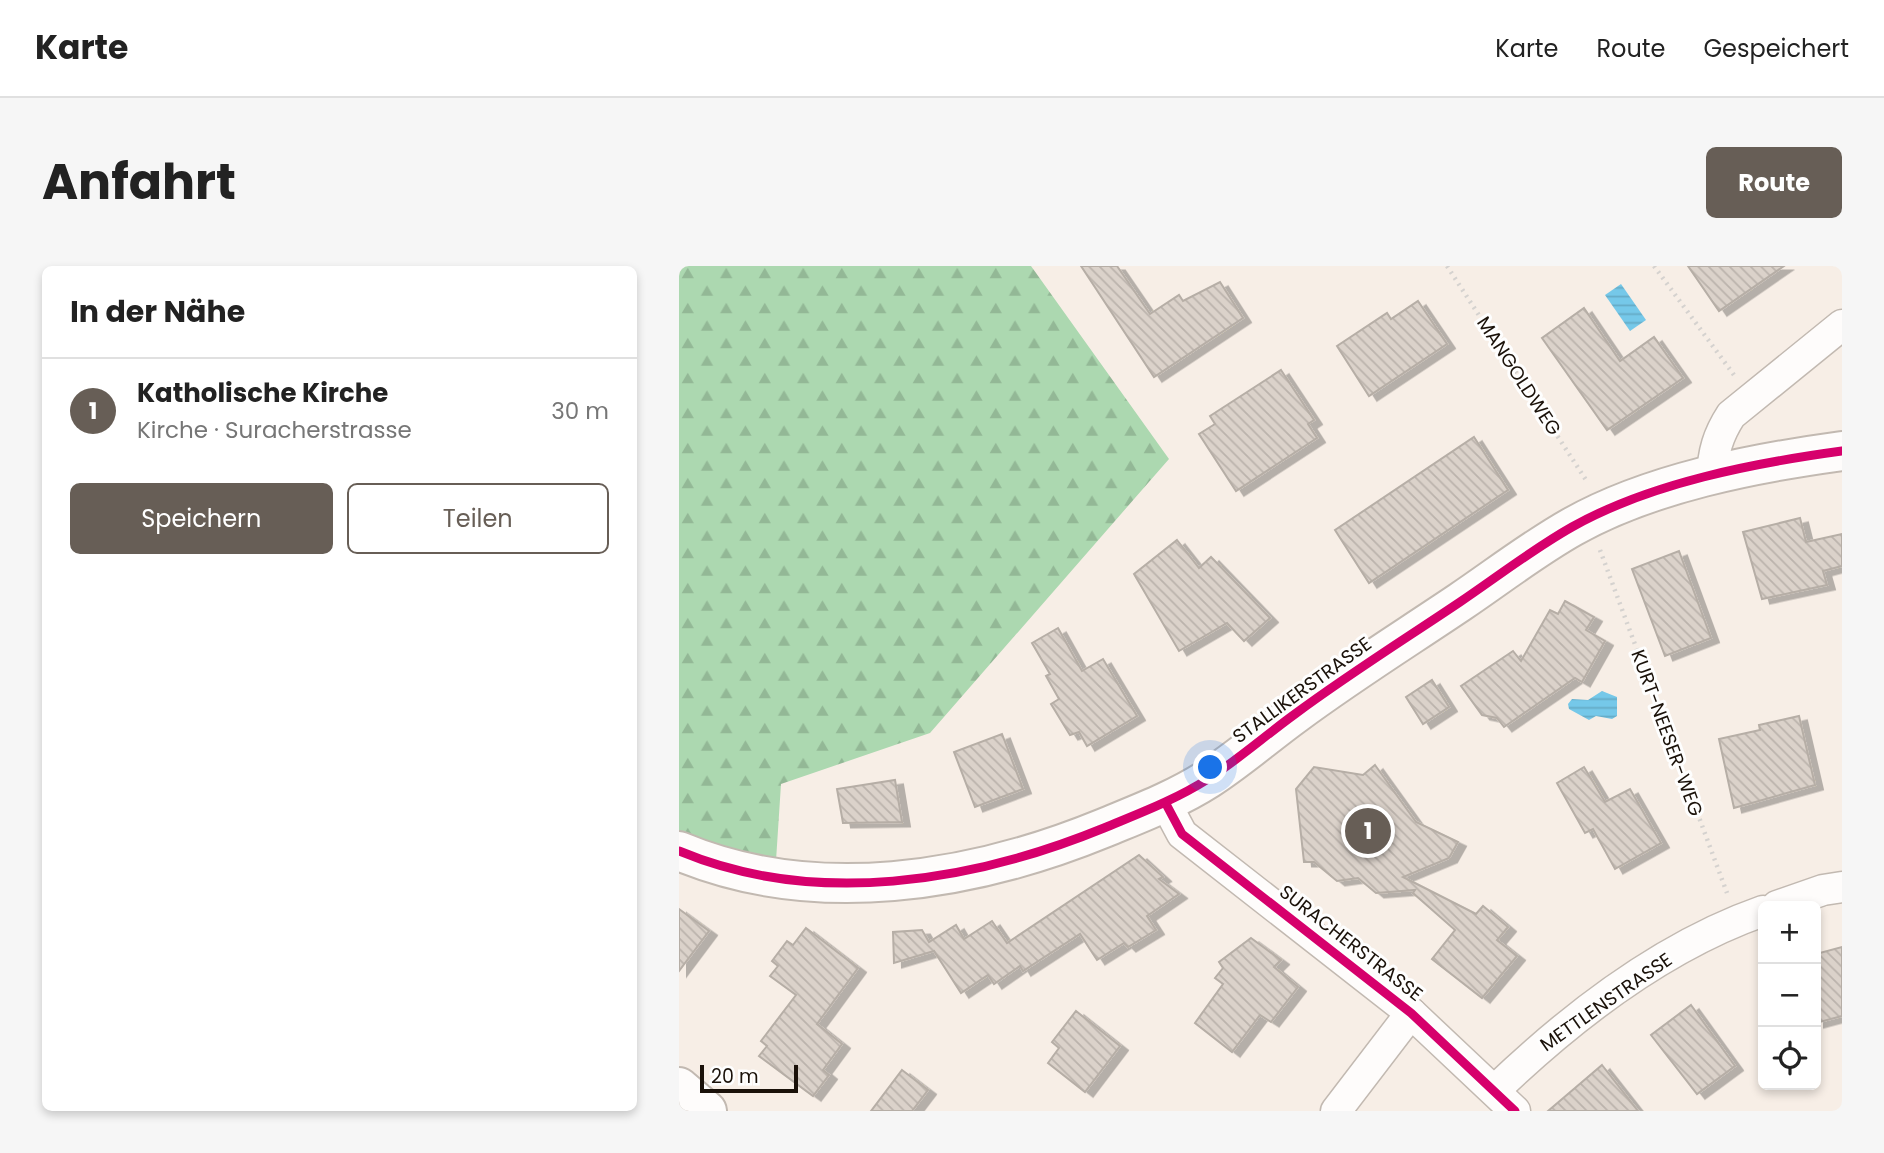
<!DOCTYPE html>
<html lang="de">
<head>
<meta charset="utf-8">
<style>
  :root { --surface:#fff; --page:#f6f6f6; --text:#222; --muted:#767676; --line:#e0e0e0; --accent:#675e56 }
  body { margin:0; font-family:Poppins,sans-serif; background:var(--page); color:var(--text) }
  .controls { position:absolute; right:21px; bottom:21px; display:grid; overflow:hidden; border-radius:10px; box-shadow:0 4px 10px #0003 }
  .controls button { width:63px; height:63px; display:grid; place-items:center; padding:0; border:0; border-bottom:2px solid var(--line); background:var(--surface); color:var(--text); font:35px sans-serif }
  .scale { position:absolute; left:21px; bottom:18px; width:98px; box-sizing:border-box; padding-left:7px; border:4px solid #1a1109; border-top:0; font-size:19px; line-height:24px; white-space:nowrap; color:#1a1109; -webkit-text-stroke:5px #fefefe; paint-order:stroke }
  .you { position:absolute; left:532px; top:502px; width:24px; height:24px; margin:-18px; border:5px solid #fff; border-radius:50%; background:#1a73e8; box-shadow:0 0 0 10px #1a73e833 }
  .badge { display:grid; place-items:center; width:46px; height:46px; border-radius:50%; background:var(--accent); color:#fff; font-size:23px; font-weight:700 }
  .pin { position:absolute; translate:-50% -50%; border:4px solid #fff; box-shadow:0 2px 7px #0006 }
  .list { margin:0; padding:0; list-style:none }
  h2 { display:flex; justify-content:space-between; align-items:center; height:91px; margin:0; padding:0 28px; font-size:30px }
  h2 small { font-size:23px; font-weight:400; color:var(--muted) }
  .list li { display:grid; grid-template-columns:46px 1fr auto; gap:21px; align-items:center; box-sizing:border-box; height:105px; padding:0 28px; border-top:2px solid var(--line) }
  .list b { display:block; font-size:26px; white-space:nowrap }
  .list p { margin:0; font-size:23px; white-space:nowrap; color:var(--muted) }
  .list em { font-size:23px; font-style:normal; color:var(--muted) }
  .actions { display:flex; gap:14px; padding:21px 28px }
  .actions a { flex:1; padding:16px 0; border:2px solid var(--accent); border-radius:10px; text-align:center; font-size:24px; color:var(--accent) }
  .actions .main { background:var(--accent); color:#fff }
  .icon { flex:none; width:38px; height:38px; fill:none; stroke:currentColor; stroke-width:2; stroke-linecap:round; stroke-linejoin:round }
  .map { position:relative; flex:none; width:1163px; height:845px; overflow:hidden; border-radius:10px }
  header { display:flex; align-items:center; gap:42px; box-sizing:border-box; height:98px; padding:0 35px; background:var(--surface); border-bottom:2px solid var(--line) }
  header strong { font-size:33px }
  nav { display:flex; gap:38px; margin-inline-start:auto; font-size:24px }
  .intro { display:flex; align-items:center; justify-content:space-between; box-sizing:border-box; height:168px; padding:0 42px }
  h1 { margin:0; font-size:49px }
  .button { padding:18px 32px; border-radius:10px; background:var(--accent); color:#fff; font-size:24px; font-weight:700 }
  main { display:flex; gap:42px; padding:0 42px }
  aside { flex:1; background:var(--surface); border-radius:10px; box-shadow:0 4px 10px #0003 }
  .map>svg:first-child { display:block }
</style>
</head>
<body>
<header>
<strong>Karte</strong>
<nav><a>Karte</a><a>Route</a><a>Gespeichert</a></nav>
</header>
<div class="intro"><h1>Anfahrt</h1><a class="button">Route</a></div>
<main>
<aside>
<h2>In der Nähe<small></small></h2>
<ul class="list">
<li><span class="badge">1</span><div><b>Katholische Kirche</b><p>Kirche · Suracherstrasse</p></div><em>30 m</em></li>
</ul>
<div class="actions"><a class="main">Speichern</a><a>Teilen</a></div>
</aside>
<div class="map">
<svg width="1163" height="845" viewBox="0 0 1163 845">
  <defs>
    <pattern id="forest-firs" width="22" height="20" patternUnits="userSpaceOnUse" patternTransform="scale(1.75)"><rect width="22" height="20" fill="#acd8b0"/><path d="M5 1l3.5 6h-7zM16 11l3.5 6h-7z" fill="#93b896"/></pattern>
    <pattern id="water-rules" width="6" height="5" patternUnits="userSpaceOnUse" patternTransform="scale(1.75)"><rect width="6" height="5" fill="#75c8e9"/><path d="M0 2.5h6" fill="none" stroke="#65abc6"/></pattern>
    <pattern id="building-back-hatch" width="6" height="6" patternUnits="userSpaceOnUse" patternTransform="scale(1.75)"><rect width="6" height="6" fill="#dbd2ca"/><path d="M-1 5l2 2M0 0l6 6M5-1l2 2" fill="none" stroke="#bbb3ac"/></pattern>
    <filter id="shadow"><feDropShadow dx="8" dy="4.5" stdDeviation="0" flood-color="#0004"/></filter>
  </defs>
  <rect width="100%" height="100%" fill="#f7eee6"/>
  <!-- forest -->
  <polygon fill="url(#forest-firs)" points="0,0 352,0 490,193 251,467 102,518 96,610 0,585"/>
  <!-- water -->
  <g fill="url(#water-rules)">
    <polygon points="942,18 967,54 951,65 926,29"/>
    <polygon points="923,425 938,431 938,450 933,453 917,450 910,454 890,443 889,438 893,433 909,434"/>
  </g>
  <!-- building -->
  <g fill="url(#building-back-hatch)" stroke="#b6aea6" stroke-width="2" filter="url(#shadow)">
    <polygon points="402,0 438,0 471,48 500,29 504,35 541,16 564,52 475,111"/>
    <polygon points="1009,0 1105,0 1040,45"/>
    <polygon points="739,35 768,78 690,130 658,80 708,47 712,53"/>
    <polygon points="905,42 941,95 975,71 1004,112 928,164 863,72"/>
    <polygon points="602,104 635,154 629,158 638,172 557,225 520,168 536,158 531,150"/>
    <polygon points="795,171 829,224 690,317 656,264"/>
    <polygon points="1121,252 1127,276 1163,268 1163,300 1144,305 1148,319 1083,333 1064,266"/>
    <polygon points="498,274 520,302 532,291 591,352 565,375 548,357 500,385 455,308"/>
    <polygon points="1000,285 1032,372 986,390 953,303"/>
    <polygon points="886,335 915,351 907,364 926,375 903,416 896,412 825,461 818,452 803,449 782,420 834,385 842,395 871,344 879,348"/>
    <polygon points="379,362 403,405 424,393 458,450 408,480 400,466 391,469 372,438 380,433 367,410 371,408 353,377"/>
    <polygon points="753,414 770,441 744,458 727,431"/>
    <polygon points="1120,450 1136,519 1055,542 1040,473 1081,464 1080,459"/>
    <polygon points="323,468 344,523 296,541 275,486"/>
    <polygon points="696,499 737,556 779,576 770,592 724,611 797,648 804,640 829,661 818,674 838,690 803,732 753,693 776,664 734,627 736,624 697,627 679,612 658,615 635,596 625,596 617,523 635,501 684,509"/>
    <polygon points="905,501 926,536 951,523 982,577 936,603 914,563 906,567 878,517"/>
    <polygon points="216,514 223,556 164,557 158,523"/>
    <polygon points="460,589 484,611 480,613 500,628 468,650 477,664 449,681 445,677 418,694 401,668 344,705 341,700 315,718 309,709 282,727 255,685 215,697 214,666 243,664 250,676 277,659 285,673 313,655 328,677"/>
    <polygon points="0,643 30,665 0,705"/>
    <polygon points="127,662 179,702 138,758 163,778 144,804 150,809 134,830 80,790 88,780 82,775 117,729 91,710 99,700 93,695 108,675 114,679"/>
    <polygon points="572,672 602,694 595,701 619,721 592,756 581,749 553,786 516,757 544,718 536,712 544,702 540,696"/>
    <polygon points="1163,681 1163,750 1137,757 1137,688"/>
    <polygon points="1012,739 1056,800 1018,828 972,769"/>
    <polygon points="397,745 441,780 406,826 369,797 380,782 373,776"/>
    <polygon points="923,799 959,845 869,845"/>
    <polygon points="223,804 249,824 233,845 192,845"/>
  </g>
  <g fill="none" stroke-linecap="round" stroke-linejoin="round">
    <!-- minor casing -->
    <g stroke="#c2b9b1" stroke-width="33">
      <g id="minor">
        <path d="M1033 211C1034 186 1039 169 1052 149L1163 59"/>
        <polyline points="487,538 503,568 732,747 836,845"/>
        <polyline points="1098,640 1144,624 1163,621"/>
        <path d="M816 824C892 751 984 680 1084 645"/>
        <polyline points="657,845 732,747"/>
      </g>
    </g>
    <!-- secondary casing -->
    <g stroke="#c2b9b1" stroke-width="42">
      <g id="secondary">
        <path d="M0 585C136 642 293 616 425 562 461 547 496 534 529 513 560 493 587 469 616 448 670 408 726 373 781 336 818 311 854 283 893 261 971 217 1075 197 1163 185"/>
        <polyline points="0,821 28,845"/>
      </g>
    </g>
    <!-- path -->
    <g stroke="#d5d2cf" stroke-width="4.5" stroke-dasharray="2 5" stroke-linecap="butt">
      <polyline points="768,0 907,214"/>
      <polyline points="975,0 1055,109"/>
      <polyline points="921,284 1048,627"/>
    </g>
    <!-- minor -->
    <use href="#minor" stroke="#fefcfb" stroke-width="30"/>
    <!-- secondary -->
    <use href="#secondary" stroke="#fefcfb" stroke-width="38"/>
    <!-- cycleway casing -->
    <g stroke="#fefefe" stroke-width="13">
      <g id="cycleway">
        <polyline points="487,538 503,568 732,747 836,845"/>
        <path d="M0 585C136 642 293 616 425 562 461 547 496 534 529 513 560 493 587 469 616 448 670 408 726 373 781 336 818 311 854 283 893 261 971 217 1075 197 1163 185"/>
      </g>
    </g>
    <!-- cycleway -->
    <use href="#cycleway" stroke="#d6006c" stroke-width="9"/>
  </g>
  <g text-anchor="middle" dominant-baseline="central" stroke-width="6" stroke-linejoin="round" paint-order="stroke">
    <!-- street labels -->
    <g font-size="19" fill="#1a1109" stroke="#fefefe">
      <text transform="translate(840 110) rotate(57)">MANGOLDWEG</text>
      <text transform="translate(623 424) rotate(-36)">STALLIKERSTRASSE</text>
      <text transform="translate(988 467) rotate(70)">KURT-NEESER-WEG</text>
      <text transform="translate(672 677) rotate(38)">SURACHERSTRASSE</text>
      <text transform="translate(927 736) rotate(-35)">METTLENSTRASSE</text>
    </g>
  </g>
</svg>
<div class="controls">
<button>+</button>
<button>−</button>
<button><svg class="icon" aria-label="locate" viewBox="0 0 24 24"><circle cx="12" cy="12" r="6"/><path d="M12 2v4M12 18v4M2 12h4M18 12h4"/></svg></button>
</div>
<div class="scale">20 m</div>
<div class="you"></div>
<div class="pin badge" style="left:689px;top:565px">1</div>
</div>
</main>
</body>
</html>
